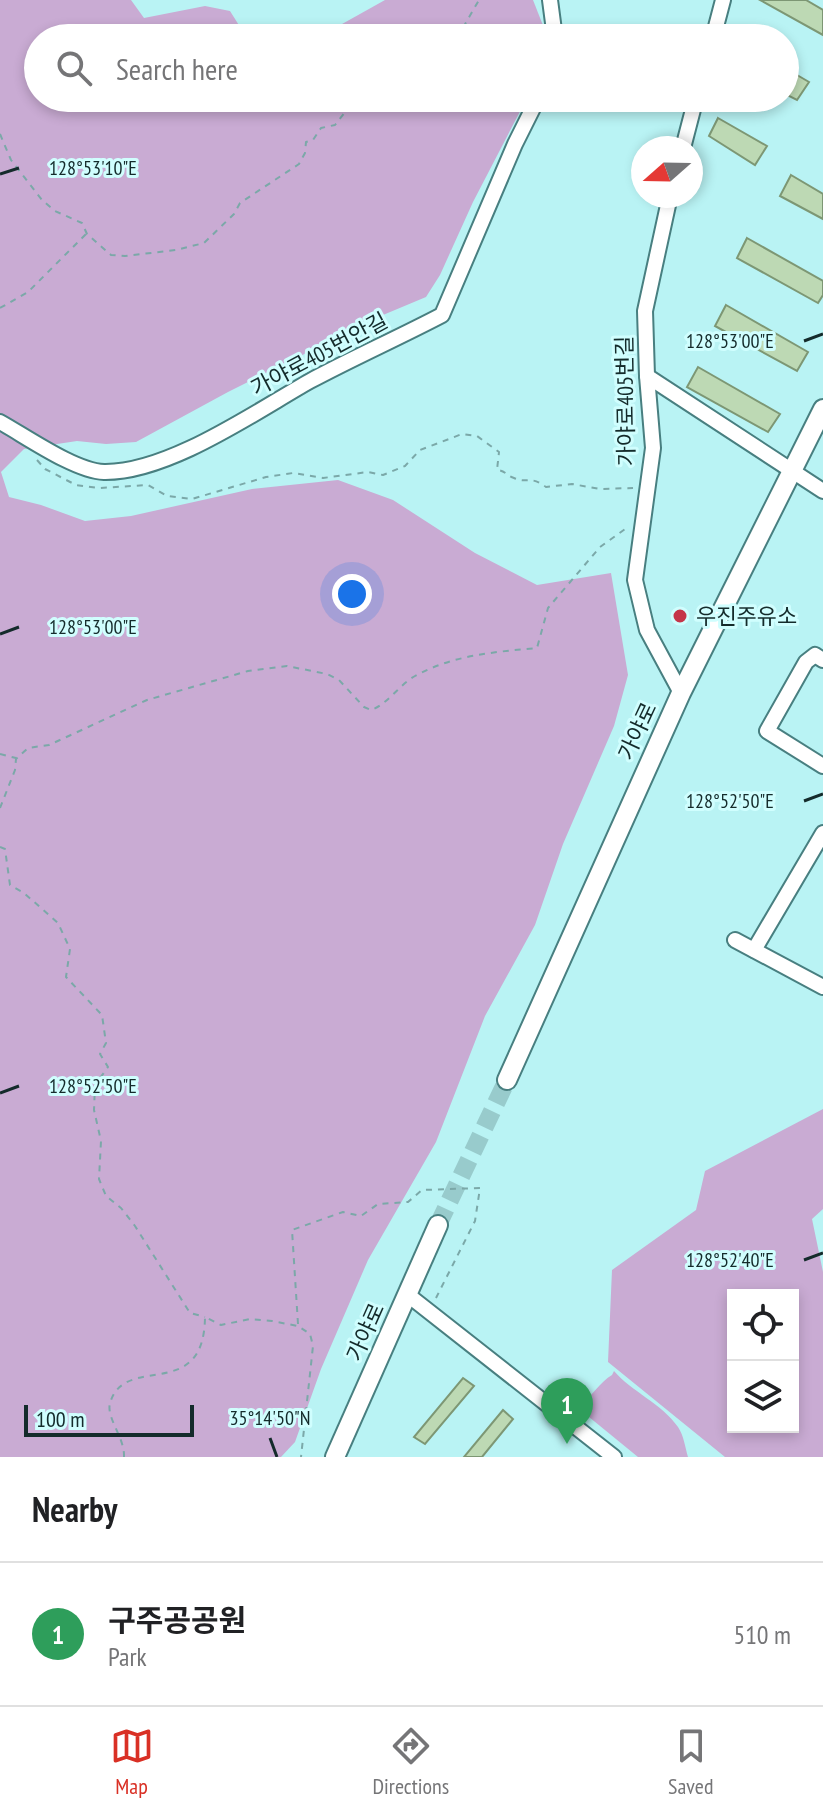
<!DOCTYPE html>
<html lang="en">
<head>
<meta charset="utf-8">
<style>
  :root { --surface:#fff; --page:#f6f6f6; --text:#202124; --muted:#757577; --line:#e0e0e0; --accent:#d93025 }
  body { margin:0; font-family:"PT Sans Narrow","Noto Sans KR",sans-serif; background:var(--page); color:var(--text) }
  .controls { position:absolute; right:24px; bottom:24px; display:grid; overflow:hidden; border-radius:0px; box-shadow:0 4px 12px #0003 }
  .controls button { width:72px; height:72px; display:grid; place-items:center; padding:0; border:0; border-bottom:2px solid var(--line); background:var(--surface); color:var(--text); font:40px sans-serif }
  .compass { position:absolute; left:631px; top:136px; width:72px; height:72px; border-radius:50%; background:var(--surface); box-shadow:0 4px 12px #0003; rotate:250deg }
  .scale { position:absolute; left:24px; bottom:20px; width:170px; box-sizing:border-box; padding-left:8px; border:4px solid #142b2b; border-top:0; font-size:22px; line-height:28px; white-space:nowrap; color:#142b2b; -webkit-text-stroke:6px #d0fefe; paint-order:stroke }
  .you { position:absolute; left:352px; top:594px; width:28px; height:28px; margin:-20px; border:6px solid #fff; border-radius:50%; background:#1a73e8; box-shadow:0 0 0 12px #1a73e833 }
  .badge { display:grid; place-items:center; width:52px; height:52px; border-radius:50%; background:var(--accent); color:#fff; font-size:26px; font-weight:700 }
  .pin { position:absolute; translate:-50% -66px; filter:drop-shadow(0 2px 4px #0008) }
  .pin::after { content:''; position:absolute; top:42px; width:28px; height:24px; background:inherit; clip-path:polygon(0 0,100% 0,50% 100%) }
  .list { margin:0; padding:0; list-style:none }
  h2 { display:flex; justify-content:space-between; align-items:center; height:104px; margin:0; padding:0 32px; font-size:34px }
  h2 small { font-size:26px; font-weight:400; color:var(--muted) }
  .list li { display:grid; grid-template-columns:52px 1fr auto; gap:24px; align-items:center; box-sizing:border-box; height:144px; padding:0 32px; border-top:2px solid var(--line) }
  .list b { display:block; font-size:30px; white-space:nowrap }
  .list p { margin:0; font-size:26px; white-space:nowrap; color:var(--muted) }
  .list em { font-size:26px; font-style:normal; color:var(--muted) }
  .icon { flex:none; width:44px; height:44px; fill:none; stroke:currentColor; stroke-width:2; stroke-linecap:round; stroke-linejoin:round }
  .map { position:relative; flex:none; width:823px; height:1457px; overflow:hidden }
  .search { position:absolute; background:var(--surface); box-shadow:0 4px 12px #0003; left:24px; right:24px; top:24px; height:88px; display:flex; align-items:center; gap:20px; box-sizing:border-box; padding:0 28px; border-radius:44px; color:var(--muted); font-size:30px }
  .sheet { height:248px; background:var(--surface) }
  nav { display:flex; justify-content:space-around; align-items:center; box-sizing:border-box; height:112px; border-top:2px solid var(--line); background:var(--surface); font-size:22px; color:var(--muted) }
  nav a { display:grid; justify-items:center; gap:4px }
  nav .on { color:var(--accent) }
  .map>svg:first-child { display:block }
</style>
</head>
<body>
<div class="map">
<svg width="823" height="1457" viewBox="0 0 823 1457">
  <rect width="100%" height="100%" fill="#b9f3f4"/>
  <!-- green -->
  <g fill="#c9abd3" fill-rule="evenodd">
    <polygon points="0,0 131,0 144,18 205,6 230,11 247,38 38,38 38,98 527,98 473,202 440,275 426,297 383,315 228,392 136,442 106,444 77,441 24,449 1,472 9,497 41,505 85,521 131,516 252,489 338,480 393,500 475,553 537,585 611,573 628,675 614,726 563,844 535,925 485,1016 436,1142 368,1260 321,1369 295,1442 281,1457 0,1457"/>
    <polygon points="385,0 533,0 544,28 543,38 317,38"/>
    <path d="M823 1109V1209L812 1219 823 1272V1457H725L608 1362 612 1270 696 1210 705 1171ZM733 1295H793V1427H733Z"/>
    <path d="M614 1371C632 1392 661 1403 678 1427 684 1436 685 1447 688 1457H638L578 1408C589 1399 601 1381 612 1375Z"/>
  </g>
  <!-- building -->
  <g fill="#bdd9b4" stroke="#7d9774" stroke-width="2">
    <polygon points="760,0 806,0 823,10 823,35"/>
    <polygon points="785,68 809,82 797,100 785,94"/>
    <polygon points="718,118 767,146 755,165 709,136"/>
    <polygon points="791,175 823,194 823,219 780,196"/>
    <polygon points="747,238 823,281 823,295 818,303 737,258"/>
    <polygon points="726,305 808,352 797,371 715,326"/>
    <polygon points="698,367 780,414 768,432 687,387"/>
    <polygon points="463,1378 474,1386 425,1444 414,1437"/>
    <polygon points="503,1410 513,1419 482,1457 464,1457"/>
  </g>
  <g fill="none" stroke-linecap="round" stroke-linejoin="round">
    <!-- major-tunnel -->
    <polyline stroke="#98cbcc" stroke-width="18" stroke-dasharray="18 9" stroke-linecap="butt" points="438,1225 507,1080"/>
    <!-- minor casing -->
    <g stroke="#487f80" stroke-width="18">
      <g id="minor">
        <polyline points="550,0 555,38"/>
        <polyline points="713,38 723,0"/>
        <polyline points="683,148 696,98"/>
        <polyline points="670,196 645,311 647,376 653,448 635,580 647,630 681,693"/>
        <polyline points="647,376 823,491"/>
        <path d="M0 422C27 437 75 471 104 472 168 473 255 412 310 381 353 358 398 338 442 315L515 144 538 98"/>
        <polyline points="823,660 815,655 806,662 767,731 823,766"/>
        <polyline points="735,940 823,987"/>
        <polyline points="754,950 823,833"/>
        <polyline points="408,1295 614,1457"/>
      </g>
    </g>
    <!-- major casing -->
    <g stroke="#487f80" stroke-width="22">
      <g id="major">
        <polyline points="507,1080 681,693 823,409"/>
        <polyline points="335,1457 438,1225"/>
      </g>
    </g>
    <!-- path -->
    <g stroke="#7ba8a8" stroke-width="2" stroke-dasharray="6 6" stroke-linecap="butt">
      <polyline points="457,38 479,0"/>
      <polyline points="0,134 11,160 42,200 55,211 82,223 87,234 111,255 125,256 176,250 204,243 234,214 240,203 299,164 305,153 306,142 313,140 321,128 335,125 356,98"/>
      <polyline points="0,308 28,292 86,234"/>
      <path d="M37 460 45 469 76 485 99 488 148 485 167 496 192 499 266 477 293 473 323 478 368 472 383 475 405 466 420 450 462 434 477 436 499 452 497 470C506 471 507 476 514 478 528 484 530 475 546 487L572 484 600 489 633 488"/>
      <polyline points="0,754 16,758"/>
      <path d="M0 808 15 770 16 759 28 748 49 745 147 700 248 671 287 666 327 674 339 680 364 707 371 710C388 704 399 685 415 676 453 655 494 652 537 648L548 608 600 547 628 527"/>
      <polyline points="0,847 5,849 10,885 24,893 58,923 70,949 66,977 102,1015 106,1043 100,1054 108,1067 95,1085 94,1110 101,1141 99,1179 106,1196 121,1208 135,1226 190,1313 205,1317"/>
      <polyline points="298,1324 292,1230 343,1212 361,1216 378,1204 408,1202 422,1190 480,1188 475,1221 436,1298"/>
      <path d="M124 1457C125 1438 106 1418 110 1403 125 1352 204 1404 205 1317L221 1325 250 1319 272 1321 298 1326 310 1334 313 1346 301 1457"/>
    </g>
    <!-- minor -->
    <use href="#minor" stroke="#fff" stroke-width="14"/>
    <!-- major -->
    <use href="#major" stroke="#fff" stroke-width="18"/>
  </g>
  <!-- ticks -->
  <path fill="none" stroke="#142b2b" stroke-width="3" d="M0 174 19 168M804 341 823 334M0 634 19 627M804 801 823 794M0 1093 19 1086M804 1260 823 1253M270 1438 277 1457"/>
  <!-- markers -->
  <circle fill="#c53549" stroke="#d0fefe" stroke-width="3" cx="680" cy="616" r="8"/>
  <g text-anchor="middle" dominant-baseline="central" stroke-width="6" stroke-linejoin="round" paint-order="stroke">
    <!-- street labels -->
    <g font-size="22" fill="#142b2b" stroke="#d0fefe">
      <text transform="translate(319 354) rotate(-28)">가야로405번안길</text>
      <text transform="translate(625 401) rotate(-91)">가야로405번길</text>
      <text transform="translate(637 731) rotate(-65)">가야로</text>
      <text transform="translate(365 1332) rotate(-66)">가야로</text>
    </g>
    <!-- poi labels -->
    <g font-size="22" fill="#142b2b" stroke="#d0fefe" text-anchor="start">
      <text x="696" y="616">우진주유소</text>
    </g>
  </g>
  <g font-size="20" text-anchor="middle" fill="#142b2b" stroke="#d0fefe" stroke-width="6" stroke-linejoin="round" paint-order="stroke">
    <text x="93" y="175">128°53'10"E</text>
    <text x="730" y="348">128°53'00"E</text>
    <text x="93" y="634">128°53'00"E</text>
    <text x="730" y="808">128°52'50"E</text>
    <text x="93" y="1093">128°52'50"E</text>
    <text x="730" y="1267">128°52'40"E</text>
    <text x="270" y="1425">35°14'50"N</text>
  </g>
</svg>
<div class="controls">
<button><svg class="icon" aria-label="locate" viewBox="0 0 24 24"><circle cx="12" cy="12" r="6"/><path d="M12 2v4M12 18v4M2 12h4M18 12h4"/></svg></button>
<button><svg class="icon" aria-label="layers" viewBox="0 0 24 24"><path d="M12 4l9 5-9 5-9-5zM3 14l9 5 9-5"/></svg></button>
</div>
<svg class="compass" viewBox="-18 -18 36 36"><path d="M0-13l5 13h-10z" fill="#e53935"/><path d="M0 13l5-13h-10z" fill="#757577"/></svg>
<div class="scale">100 m</div>
<div class="you"></div>
<div class="pin badge" style="left:567px;top:1444px;background:#2e9e5b">1</div>
<div class="search"><svg class="icon" aria-label="search" viewBox="0 0 24 24"><circle cx="10" cy="10" r="6"/><path d="M15 15l6 6"/></svg>Search here</div>
</div>
<section class="sheet">
<h2>Nearby<small></small></h2>
<ul class="list">
<li><span class="badge" style="background:#2e9e5b">1</span><div><b>구주공공원</b><p>Park</p></div><em>510 m</em></li>
</ul>
</section>
<nav>
<a class="on"><svg class="icon" aria-label="map" viewBox="0 0 24 24"><path d="M3 6l6-2 6 2 6-2v14l-6 2-6-2-6 2zM9 4v14M15 6v14"/></svg>Map</a>
<a><svg class="icon" aria-label="directions" viewBox="0 0 24 24"><path d="M12 3l9 9-9 9-9-9zM9 14v-3h6M13 9l2 2-2 2"/></svg>Directions</a>
<a><svg class="icon" aria-label="saved" viewBox="0 0 24 24"><path d="M7 4h10v16l-5-4-5 4z"/></svg>Saved</a>
</nav>
</body>
</html>
